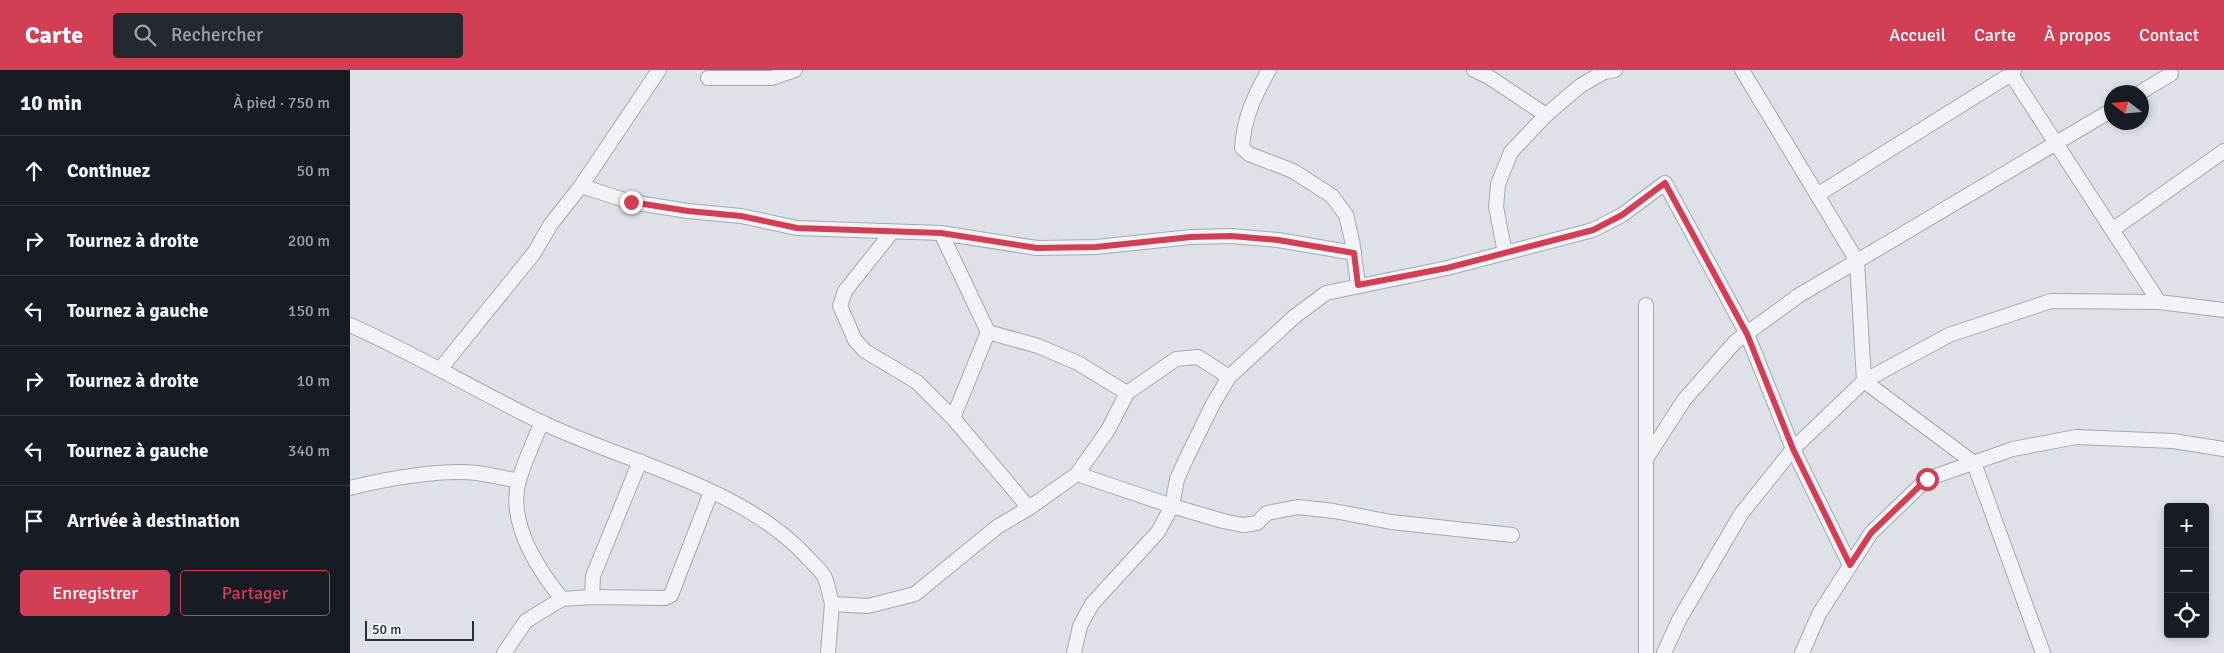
<!DOCTYPE html>
<html lang="fr">
<head>
<meta charset="utf-8">
<style>
  :root { --surface:#171b24; --page:#242831; --text:#f1f3f6; --muted:#9ea1a6; --line:#363941; --accent:#d23e54 }
  body { margin:0; font-family:Signika,sans-serif; background:var(--page); color:var(--text) }
  .controls { position:absolute; right:15px; bottom:15px; display:grid; overflow:hidden; border-radius:5px; box-shadow:0 2px 8px #0003 }
  .controls button { width:45px; height:45px; display:grid; place-items:center; padding:0; border:0; border-bottom:1px solid var(--line); background:var(--surface); color:var(--text); font:25px sans-serif }
  .compass { position:absolute; left:1754px; top:15px; width:45px; height:45px; border-radius:50%; background:var(--surface); box-shadow:0 2px 8px #0003; rotate:286deg }
  .scale { position:absolute; left:15px; bottom:12px; width:109px; box-sizing:border-box; padding-left:5px; border:2px solid #27303f; border-top:0; font-size:14px; line-height:18px; white-space:nowrap; color:#27303f; -webkit-text-stroke:4px #edf1f6; paint-order:stroke }
  .stop { position:absolute; width:15px; height:15px; margin:-11px; border:4px solid #d23e54; border-radius:50%; background:#fff }
  .stop.end { background:#d23e54; border-color:#fff; box-shadow:0 1px 5px #0008 }
  .list { margin:0; padding:0; list-style:none }
  h2 { display:flex; justify-content:space-between; align-items:center; height:65px; margin:0; padding:0 20px; font-size:21px }
  h2 small { font-size:16px; font-weight:400; color:var(--muted) }
  .list li { display:grid; grid-template-columns:32px 1fr auto; gap:15px; align-items:center; box-sizing:border-box; height:70px; padding:0 20px; border-top:1px solid var(--line) }
  .list b { display:block; font-size:19px; white-space:nowrap }
  .list em { font-size:16px; font-style:normal; color:var(--muted) }
  .actions { display:flex; gap:10px; padding:15px 20px }
  .actions a { flex:1; padding:11px 0; border:1px solid var(--accent); border-radius:5px; text-align:center; font-size:18px; color:var(--accent) }
  .actions .main { background:var(--accent); color:#fff }
  .icon { flex:none; width:28px; height:28px; fill:none; stroke:currentColor; stroke-width:2; stroke-linecap:round; stroke-linejoin:round }
  .map { position:relative; flex:none; width:1874px; height:583px; overflow:hidden }
  header { display:flex; align-items:center; gap:30px; box-sizing:border-box; height:70px; padding:0 25px; background:var(--accent); color:#fff }
  header strong { font-size:24px }
  nav { display:flex; gap:28px; margin-inline-start:auto; font-size:18px }
  .search { width:350px; height:45px; background:var(--page); display:flex; align-items:center; gap:12px; box-sizing:border-box; padding:0 18px; border-radius:5px; color:var(--muted); font-size:19px }
  main { display:flex }
  aside { flex:1; background:var(--surface) }
  .map>svg:first-child { display:block }
</style>
</head>
<body>
<header>
<strong>Carte</strong>
<div class="search"><svg class="icon" aria-label="search" viewBox="0 0 24 24"><circle cx="10" cy="10" r="6"/><path d="M15 15l6 6"/></svg>Rechercher</div>
<nav><a>Accueil</a><a>Carte</a><a>À propos</a><a>Contact</a></nav>
</header>
<main>
<aside>
<h2>10 min<small>À pied · 750 m</small></h2>
<ul class="list">
<li><svg class="icon" aria-label="ahead" viewBox="0 0 24 24"><path d="M12 20V5M6 11l6-6 6 6"/></svg><div><b>Continuez</b></div><em>50 m</em></li>
<li><svg class="icon" aria-label="right" viewBox="0 0 24 24"><path d="M7 20v-9h11M14 6l5 5-5 5"/></svg><div><b>Tournez à droite</b></div><em>200 m</em></li>
<li><svg class="icon" aria-label="left" viewBox="0 0 24 24"><path d="M17 20v-9H6M10 6l-5 5 5 5"/></svg><div><b>Tournez à gauche</b></div><em>150 m</em></li>
<li><svg class="icon" aria-label="right" viewBox="0 0 24 24"><path d="M7 20v-9h11M14 6l5 5-5 5"/></svg><div><b>Tournez à droite</b></div><em>10 m</em></li>
<li><svg class="icon" aria-label="left" viewBox="0 0 24 24"><path d="M17 20v-9H6M10 6l-5 5 5 5"/></svg><div><b>Tournez à gauche</b></div><em>340 m</em></li>
<li><svg class="icon" aria-label="arrive" viewBox="0 0 24 24"><path d="M6 21V4h12l-3 4 3 4H6"/></svg><div><b>Arrivée à destination</b></div></li>
</ul>
<div class="actions"><a class="main">Enregistrer</a><a>Partager</a></div>
</aside>
<div class="map">
<svg width="1874" height="583" viewBox="0 0 1874 583">
  <rect width="100%" height="100%" fill="#dee2e8"/>
  <g fill="none" stroke-linecap="round" stroke-linejoin="round">
    <!-- minor casing -->
    <g stroke="#a3a9b2" stroke-width="16">
      <g id="minor">
        <path d="M919 0C904 26 894 48 892 78L899 84 943 101 982 126 996 145 1002 170 1008 215"/>
        <polyline points="1124,0 1139,7 1196,45"/>
        <polyline points="1392,0 1507,191 1514,311 1624,393 1693,583"/>
        <polyline points="1661,4 1809,232"/>
        <polyline points="358,8 422,8 445,0"/>
        <polyline points="1791,22 1821,4"/>
        <polyline points="231,116 281,132 338,141 391,146 447,158 591,163 687,178 746,177 841,167 881,166 928,170 1004,183"/>
        <polyline points="1467,125 1661,4 1664,0"/>
        <polyline points="1762,160 1874,81"/>
        <polyline points="542,162 495,221 490,236 505,270 515,281 567,312 603,348 679,438"/>
        <polyline points="591,163 638,262 688,276 728,293 777,323"/>
        <polyline points="1155,183 1146,137 1148,114 1161,82 1196,45 1230,16 1254,2 1265,0"/>
        <path d="M0 255C66 284 128 322 193 353 278 393 392 416 458 488 463 494 472 501 475 508 478 516 480 526 482 534L518 536 565 524 647 457 679 438 727 404 758 360 777 323 826 289 848 287 879 307"/>
        <polyline points="91,298 184,183 201,154 231,116 309,0"/>
        <polyline points="603,348 638,262"/>
        <path d="M192 352C184 371 175 390 169 410 157 452 187 498 212 529"/>
        <polyline points="1296,389 1334,330 1385,272 1448,226 1762,40"/>
        <polyline points="727,404 822,436 873,451 893,455 907,453 917,443 948,437 984,441 1041,452 1162,465"/>
        <path d="M0 418C34 409 92 399 127 403 141 405 155 408 169 411"/>
        <polyline points="242,527 243,506 290,391"/>
        <polyline points="154,583 176,551 212,529 242,527 315,528 321,525 361,422"/>
        <polyline points="478,583 482,534"/>
        <polyline points="724,583 730,556 742,534 808,462 822,436 827,409 837,387 863,334 879,307 944,247 976,223 1097,198 1243,160 1272,145 1315,113 1397,264 1443,379 1500,495"/>
        <polyline points="1296,583 1296,235"/>
        <polyline points="1314,583 1329,550 1391,444 1443,379 1514,311 1599,265 1701,231 1809,232 1874,240"/>
        <polyline points="1452,583 1469,544 1521,463 1577,409 1663,379 1726,367 1823,371 1874,379"/>
      </g>
    </g>
    <!-- minor -->
    <use href="#minor" stroke="#f1f3f6" stroke-width="14"/>
  </g>
  <g fill="none" stroke-linecap="round" stroke-linejoin="round">
    <!-- route -->
    <polyline stroke="#d23e54" stroke-width="6" points="281,132 338,141 391,146 447,158 591,163 687,178 746,177 841,167 881,166 928,170 1004,183 1008,215 1097,198 1243,160 1272,145 1315,113 1397,264 1443,379 1500,495 1521,463 1577,409"/>
  </g>
</svg>
<div class="controls">
<button>+</button>
<button>−</button>
<button><svg class="icon" aria-label="locate" viewBox="0 0 24 24"><circle cx="12" cy="12" r="6"/><path d="M12 2v4M12 18v4M2 12h4M18 12h4"/></svg></button>
</div>
<svg class="compass" viewBox="-18 -18 36 36"><path d="M0-13l5 13h-10z" fill="#e53935"/><path d="M0 13l5-13h-10z" fill="#9ea1a6"/></svg>
<div class="scale">50 m</div>
<div class="stop" style="left:1577px;top:409px"></div>
<div class="stop end" style="left:281px;top:132px"></div>
</div>
</main>
</body>
</html>
